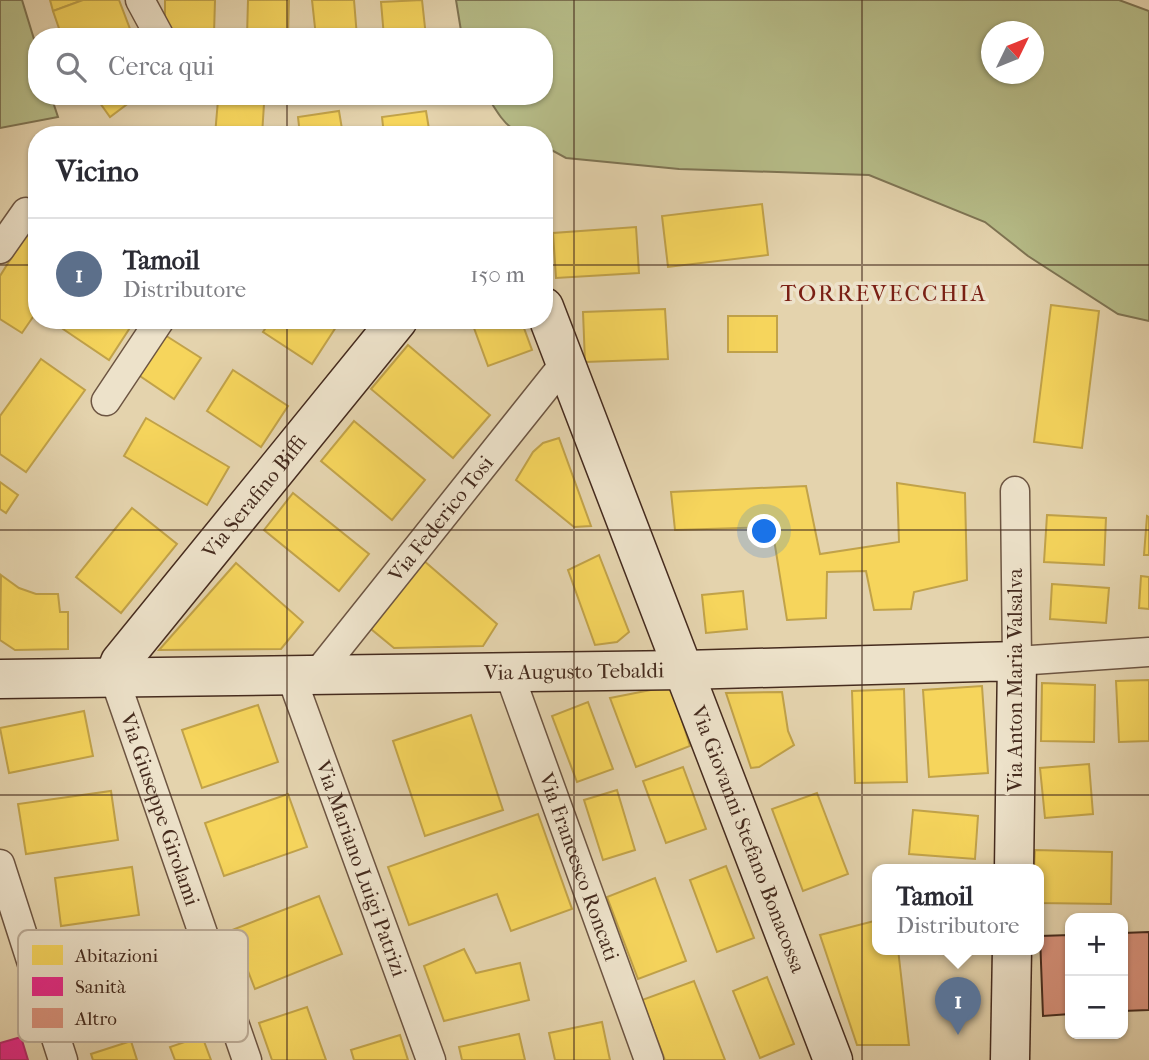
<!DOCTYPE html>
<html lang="it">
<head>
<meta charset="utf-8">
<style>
  :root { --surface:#fff; --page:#f2f2f3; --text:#2b2b33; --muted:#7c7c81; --line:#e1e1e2; --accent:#0f766e }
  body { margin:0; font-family:"IM FELL French Canon",serif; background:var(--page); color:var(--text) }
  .controls { position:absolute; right:21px; bottom:21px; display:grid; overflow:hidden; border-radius:14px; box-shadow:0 2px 5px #0004 }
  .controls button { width:63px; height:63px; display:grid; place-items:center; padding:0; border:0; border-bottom:2px solid var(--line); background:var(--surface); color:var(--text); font:35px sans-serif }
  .compass { position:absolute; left:981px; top:21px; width:63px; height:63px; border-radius:50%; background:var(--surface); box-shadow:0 2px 5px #0004; rotate:47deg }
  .you { position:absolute; left:765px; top:532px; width:24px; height:24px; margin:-18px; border:5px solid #fff; border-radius:50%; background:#1a73e8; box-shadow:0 0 0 10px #1a73e833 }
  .badge { display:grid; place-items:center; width:46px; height:46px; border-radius:50%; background:var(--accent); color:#fff; font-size:23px; font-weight:700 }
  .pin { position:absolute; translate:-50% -58px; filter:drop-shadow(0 2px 4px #0008) }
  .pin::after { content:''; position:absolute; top:37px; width:24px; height:21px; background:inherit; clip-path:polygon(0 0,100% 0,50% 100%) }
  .popup { position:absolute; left:872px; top:864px; width:172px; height:91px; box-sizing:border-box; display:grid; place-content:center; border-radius:14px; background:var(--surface); filter:drop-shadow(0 2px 5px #0005); font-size:23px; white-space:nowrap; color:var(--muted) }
  .popup b { font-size:26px; color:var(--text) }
  .popup::after { content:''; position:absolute; left:50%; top:100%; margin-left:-14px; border:14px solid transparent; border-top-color:var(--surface) }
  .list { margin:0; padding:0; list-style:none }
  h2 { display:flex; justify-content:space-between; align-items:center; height:91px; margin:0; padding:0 28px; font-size:30px }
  h2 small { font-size:23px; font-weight:400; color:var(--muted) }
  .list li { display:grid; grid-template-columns:46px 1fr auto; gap:21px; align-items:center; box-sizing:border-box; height:112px; padding:0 28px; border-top:2px solid var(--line) }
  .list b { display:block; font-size:26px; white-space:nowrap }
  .list p { margin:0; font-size:23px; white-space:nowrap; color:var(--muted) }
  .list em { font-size:23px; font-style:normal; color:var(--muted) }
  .icon { flex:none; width:38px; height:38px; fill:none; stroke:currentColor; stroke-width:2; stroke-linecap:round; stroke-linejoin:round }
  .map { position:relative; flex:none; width:1149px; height:1060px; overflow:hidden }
  .search { position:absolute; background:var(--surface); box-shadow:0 2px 5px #0004; left:28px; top:28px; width:525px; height:77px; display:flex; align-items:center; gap:18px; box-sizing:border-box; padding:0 24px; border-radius:28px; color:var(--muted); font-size:26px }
  .panel { position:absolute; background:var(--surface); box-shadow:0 2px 5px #0004; left:28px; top:126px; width:525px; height:203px; border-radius:28px }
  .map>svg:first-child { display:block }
</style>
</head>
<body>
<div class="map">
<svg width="1149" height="1060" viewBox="0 0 1149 1060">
  <rect width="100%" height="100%" fill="#e4d3ad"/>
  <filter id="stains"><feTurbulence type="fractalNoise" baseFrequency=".00286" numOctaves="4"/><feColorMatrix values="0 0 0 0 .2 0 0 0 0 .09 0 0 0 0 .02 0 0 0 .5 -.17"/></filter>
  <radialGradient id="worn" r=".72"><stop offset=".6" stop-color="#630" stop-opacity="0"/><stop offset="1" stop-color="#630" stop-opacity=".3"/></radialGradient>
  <!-- green -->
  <g fill="#b6bc88" stroke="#7e7453" stroke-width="2" fill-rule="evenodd">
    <polygon points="0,0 22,0 37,49 37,96 51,96 58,117 0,128"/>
    <path d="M456 0H1119L1149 11V321L1118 314 1028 256 985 222 869 175 679 169 566 158 544 146V135C509 135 505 124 487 96H544V37H462ZM992 32H1034V74H992Z"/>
  </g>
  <!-- homes -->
  <g fill="#f6d55c" stroke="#c1a249" stroke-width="2">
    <polygon points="50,0 83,0 53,11"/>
    <polygon points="83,0 119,0 130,29 106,37 62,37 53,11"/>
    <polygon points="165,0 215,0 214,34 165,33"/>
    <polygon points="248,0 289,0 288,37 247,37"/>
    <polygon points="312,0 354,0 357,37 316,37"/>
    <polygon points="422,0 426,37 384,37 381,2"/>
    <polygon points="95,96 138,96 110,117"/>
    <polygon points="218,100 264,104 262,135 215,135"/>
    <polygon points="339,111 343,135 300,135 298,117"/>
    <polygon points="426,111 430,135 384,135 382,117"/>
    <polygon points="762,204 768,255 668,267 662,216"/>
    <polygon points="636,227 639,273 556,278 553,233"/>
    <polygon points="30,228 37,232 37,311 22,333 0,319 0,276"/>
    <polygon points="1051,305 1099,311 1082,448 1034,442"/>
    <polygon points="665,309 668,359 585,362 583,312"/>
    <rect x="728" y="316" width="49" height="36"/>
    <polygon points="68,320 135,320 109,360 63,329"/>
    <polygon points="271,320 332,320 338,324 312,364 263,332"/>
    <polygon points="471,320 521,320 532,350 488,366"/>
    <polygon points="157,330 201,358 174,399 131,370"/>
    <polygon points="408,345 490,415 453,458 371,389"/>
    <polygon points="41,359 85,390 26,472 0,454 0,416"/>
    <polygon points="233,370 288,406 261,447 207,411"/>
    <polygon points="146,418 229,467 207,505 124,456"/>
    <polygon points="354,421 425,480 392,520 321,461"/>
    <polygon points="559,438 591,526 574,527 516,480 533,452 543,443"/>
    <polygon points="0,482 18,495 6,513 0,509"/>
    <polygon points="897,483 965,493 967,580 914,592 911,609 874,610 866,571 827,572 826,618 787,620 772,527 675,530 671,492 806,486 820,554 899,542"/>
    <polygon points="293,493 369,554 339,591 264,530"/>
    <polygon points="132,508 177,544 121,613 76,577"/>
    <polygon points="1047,515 1106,518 1104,565 1044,562"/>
    <polygon points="1147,516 1149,517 1149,555 1144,555"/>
    <polygon points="599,555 629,632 617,642 595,645 568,570"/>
    <polygon points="423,560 497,624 483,646 394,648 371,629"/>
    <polygon points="236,563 303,622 281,649 159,650"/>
    <polygon points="1,575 19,588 36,594 58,594 60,612 68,612 68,649 15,650 0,640"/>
    <polygon points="1141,576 1149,577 1149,609 1139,608"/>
    <polygon points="1052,584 1109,588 1106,623 1050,619"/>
    <polygon points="743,591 747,629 706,633 702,595"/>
    <polygon points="1149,680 1149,741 1119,742 1116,681"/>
    <polygon points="1042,683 1095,685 1094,742 1041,741"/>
    <polygon points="671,686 690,746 636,767 610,698"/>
    <polygon points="982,686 988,773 929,777 923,690"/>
    <polygon points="904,689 907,782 855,783 852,691"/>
    <polygon points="782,692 788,731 794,745 759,767 751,768 726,693"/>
    <polygon points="588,702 613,769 577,782 552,716"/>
    <polygon points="258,705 278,762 202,788 182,730"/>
    <polygon points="84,711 93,756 9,773 0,728"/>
    <polygon points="471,715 503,810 425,836 393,741"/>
    <polygon points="1089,764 1093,814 1045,818 1040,768"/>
    <polygon points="683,767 706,829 666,843 643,781"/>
    <polygon points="617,790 635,850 603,860 584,800"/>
    <polygon points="111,791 118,840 26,854 18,804"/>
    <polygon points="817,793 848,874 803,891 772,809"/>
    <polygon points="288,794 307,847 224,876 205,823"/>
    <polygon points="913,810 978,816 975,859 909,854"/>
    <polygon points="538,814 572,909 511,931 497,894 409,925 388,867"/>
    <polygon points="1035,850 1112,852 1111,904 1038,903 1038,869 1034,869"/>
    <polygon points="726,866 754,938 717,952 690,880"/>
    <polygon points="132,867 139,915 61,926 55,878"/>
    <polygon points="655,878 686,961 638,979 607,897"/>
    <polygon points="319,896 342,954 255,989 232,930"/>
    <polygon points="878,920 878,949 898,949 909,1045 857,1045 820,935"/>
    <polygon points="159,945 167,994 80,1008 72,959"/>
    <polygon points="464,949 476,973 520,963 529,1000 444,1021 424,966"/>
    <polygon points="767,977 794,1044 760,1058 733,991"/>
    <polygon points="694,981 725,1060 665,1060 642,1000"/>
    <polygon points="307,1007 326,1060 272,1060 259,1023"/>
    <polygon points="602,1022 610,1060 555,1060 549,1033"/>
    <polygon points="519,1034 525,1060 462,1060 459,1047"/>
    <polygon points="400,1035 408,1060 354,1060 351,1050"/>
    <polygon points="202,1036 211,1060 175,1060 170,1047"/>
    <polygon points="131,1041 137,1060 93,1060 91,1054"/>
  </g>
  <!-- health -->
  <polygon fill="#e7298a" stroke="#b62a6a" stroke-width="2" points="21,1037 28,1060 0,1060 0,1043"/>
  <!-- building -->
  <g fill="#da937d" stroke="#452b1e" stroke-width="2">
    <polygon points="1149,932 1149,1010 1123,1011 1123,933"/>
    <polygon points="1070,935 1070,1014 1043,1016 1040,936"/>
  </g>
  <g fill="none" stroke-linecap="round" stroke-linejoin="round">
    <!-- street casing -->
    <g stroke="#6d5542" stroke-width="31">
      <g id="street">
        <polyline points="140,0 160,37"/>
        <polyline points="0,249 26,212 37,220"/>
        <polyline points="106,401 160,320"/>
        <polyline points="1015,491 1017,661 1149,652"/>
        <path id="s1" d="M509 673 649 1060"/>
        <path id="s2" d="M316 675 565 363"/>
        <path id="s3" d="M291 676 431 1060"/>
        <path id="s4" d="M114 677 247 1060"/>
        <polyline points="0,864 63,1060"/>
      </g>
    </g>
    <!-- secondary casing -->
    <g stroke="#452b1e" stroke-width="41">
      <g id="secondary">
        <path id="s5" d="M544 307 833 1060"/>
        <path id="s6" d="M114 677 120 662 398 320"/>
        <path id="s7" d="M0 679 684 670 1017 661 1014 869"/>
        <polyline points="1010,1060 1012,949"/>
      </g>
    </g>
    <!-- street -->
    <use href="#street" stroke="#ede2ca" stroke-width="28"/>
    <!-- secondary -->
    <use href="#secondary" stroke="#ede2ca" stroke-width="38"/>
  </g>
  <!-- grid -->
  <path fill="none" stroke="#452b1e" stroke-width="2" stroke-opacity="0.55" d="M287 0V37M574 0V1060M862 0V1060M287 96V135M0 265H37M544 265H1149M287 320V1060M0 530H1149M0 795H1149"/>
  <g text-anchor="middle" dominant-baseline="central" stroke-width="7" stroke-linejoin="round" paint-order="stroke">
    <!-- street labels -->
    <g font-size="21" fill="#452b1e" stroke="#ede2ca">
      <text stroke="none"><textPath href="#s6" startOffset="229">Via Serafino Biffi</textPath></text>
      <text stroke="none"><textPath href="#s2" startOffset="200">Via Federico Tosi</textPath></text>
      <text stroke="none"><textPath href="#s7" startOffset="574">Via Augusto Tebaldi</textPath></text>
      <text transform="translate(1015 680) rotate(-90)">Via Anton Maria Valsalva</text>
      <text stroke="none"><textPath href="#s4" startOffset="140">Via Giuseppe Girolami</textPath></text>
      <text stroke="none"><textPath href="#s5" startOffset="570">Via Giovanni Stefano Bonacossa</textPath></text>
      <text stroke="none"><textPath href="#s1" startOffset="206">Via Francesco Roncati</textPath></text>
      <text stroke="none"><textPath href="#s3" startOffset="205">Via Mariano Luigi Patrizi</textPath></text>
    </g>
    <!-- neighbourhood labels -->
    <g font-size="23" letter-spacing="2" fill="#7a1f14" stroke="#ede2ca">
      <text x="884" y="293">TORREVECCHIA</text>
    </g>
  </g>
  <!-- legend -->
  <rect x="18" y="930" width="230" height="112" rx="10" fill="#ede2ca" stroke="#bbab96" stroke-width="2"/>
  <rect x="32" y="945" width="31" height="20" fill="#f6d55c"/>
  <rect x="32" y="977" width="31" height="19" fill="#e7298a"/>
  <rect x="32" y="1008" width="31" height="20" fill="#da937d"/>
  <g font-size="19" fill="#452b1e">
    <text x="75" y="962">Abitazioni</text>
    <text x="75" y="993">Sanità</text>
    <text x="75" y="1025">Altro</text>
  </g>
  <rect width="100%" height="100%" filter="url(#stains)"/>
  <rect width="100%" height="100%" fill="url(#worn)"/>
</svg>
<div class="controls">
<button>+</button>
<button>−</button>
</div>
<svg class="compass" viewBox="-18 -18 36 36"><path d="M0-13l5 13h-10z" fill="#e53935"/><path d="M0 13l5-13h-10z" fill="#7c7c81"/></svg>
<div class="you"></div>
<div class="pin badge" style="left:958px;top:1035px;background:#5c6f8a">1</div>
<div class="popup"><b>Tamoil</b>Distributore</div>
<div class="search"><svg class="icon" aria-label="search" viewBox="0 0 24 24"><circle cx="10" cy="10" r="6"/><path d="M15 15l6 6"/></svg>Cerca qui</div>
<section class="panel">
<h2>Vicino<small></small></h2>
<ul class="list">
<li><span class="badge" style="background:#5c6f8a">1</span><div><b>Tamoil</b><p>Distributore</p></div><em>150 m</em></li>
</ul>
</section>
</div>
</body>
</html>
